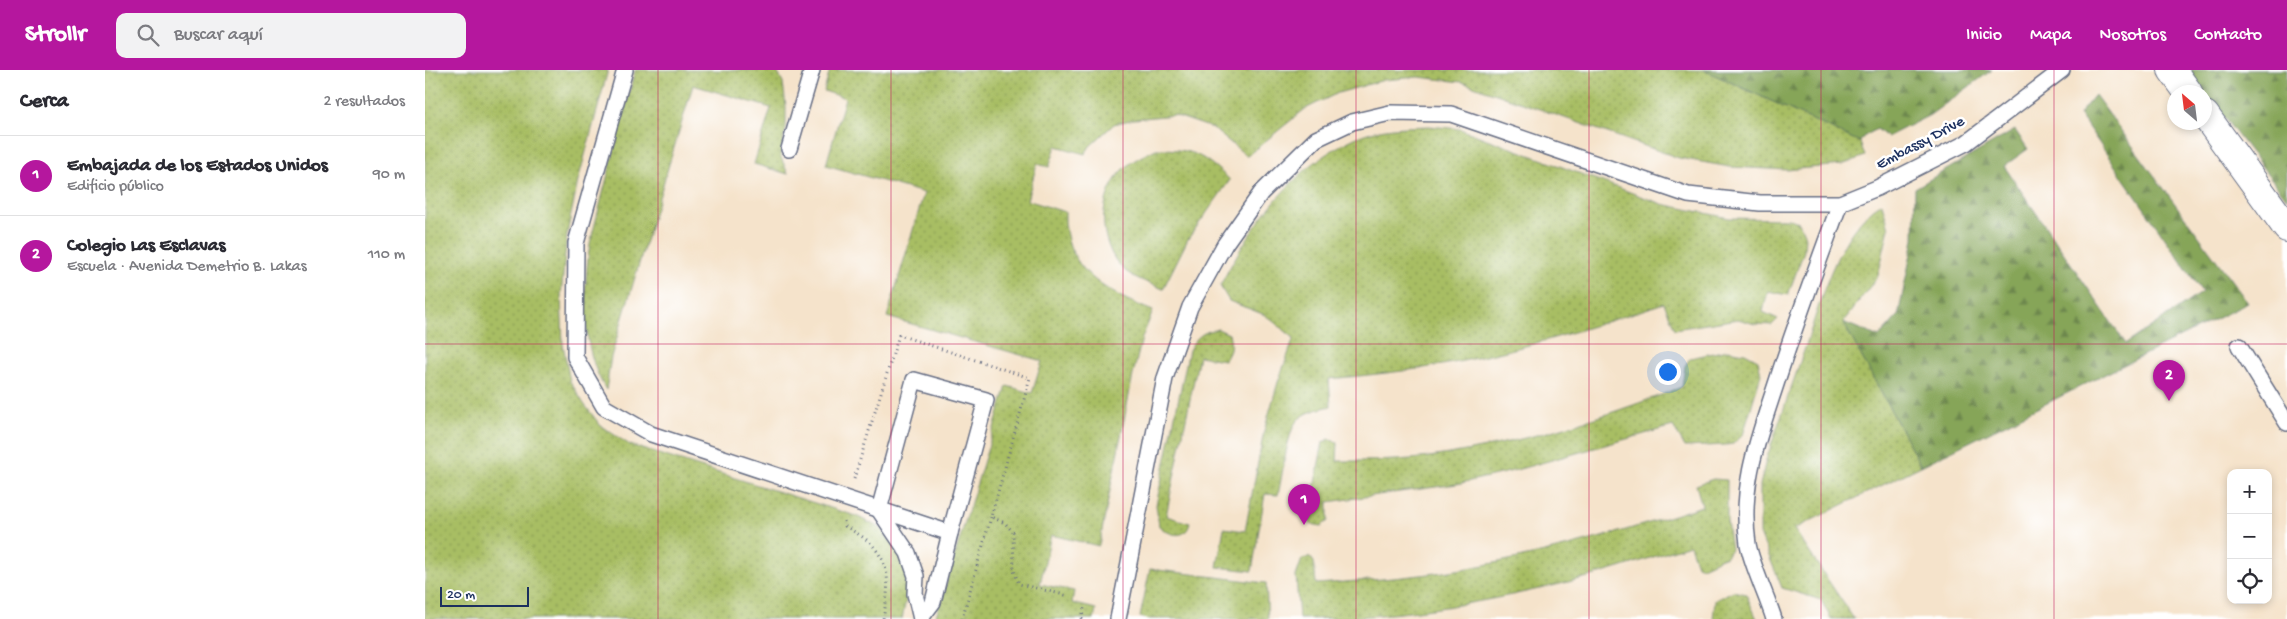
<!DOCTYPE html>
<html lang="es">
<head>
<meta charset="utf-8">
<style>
  :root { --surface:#fff; --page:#f2f2f3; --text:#2b2b33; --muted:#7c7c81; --line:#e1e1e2; --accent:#b5179e }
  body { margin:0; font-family:"Gochi Hand",sans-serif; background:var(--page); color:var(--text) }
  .controls { position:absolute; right:15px; bottom:15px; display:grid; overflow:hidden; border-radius:10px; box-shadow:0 2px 8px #0003 }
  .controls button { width:45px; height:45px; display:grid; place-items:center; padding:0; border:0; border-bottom:1px solid var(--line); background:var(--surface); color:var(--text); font:25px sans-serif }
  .compass { position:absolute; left:1742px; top:15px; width:45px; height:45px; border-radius:50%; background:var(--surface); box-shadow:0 2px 8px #0003; rotate:332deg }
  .scale { position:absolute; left:15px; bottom:12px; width:89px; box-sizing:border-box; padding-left:5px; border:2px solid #1b2f5e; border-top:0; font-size:14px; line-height:18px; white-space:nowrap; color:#1b2f5e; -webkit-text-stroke:4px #fff; paint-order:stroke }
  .you { position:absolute; left:1242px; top:301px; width:18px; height:18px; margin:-12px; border:4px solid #fff; border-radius:50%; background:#1a73e8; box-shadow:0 0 0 8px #1a73e833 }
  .badge { display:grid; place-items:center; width:32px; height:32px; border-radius:50%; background:var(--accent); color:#fff; font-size:16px; font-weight:700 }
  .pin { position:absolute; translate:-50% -41px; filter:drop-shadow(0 1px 2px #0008) }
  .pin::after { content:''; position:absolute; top:26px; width:18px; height:15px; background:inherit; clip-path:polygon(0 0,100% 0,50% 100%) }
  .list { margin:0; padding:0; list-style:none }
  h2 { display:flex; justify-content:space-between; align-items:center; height:65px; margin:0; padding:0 20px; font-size:21px }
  h2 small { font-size:16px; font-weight:400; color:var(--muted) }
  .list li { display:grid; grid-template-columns:32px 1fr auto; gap:15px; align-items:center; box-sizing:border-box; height:80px; padding:0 20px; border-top:1px solid var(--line) }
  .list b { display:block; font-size:19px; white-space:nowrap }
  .list p { margin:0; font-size:16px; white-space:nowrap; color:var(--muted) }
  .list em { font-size:16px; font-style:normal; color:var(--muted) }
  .icon { flex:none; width:28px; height:28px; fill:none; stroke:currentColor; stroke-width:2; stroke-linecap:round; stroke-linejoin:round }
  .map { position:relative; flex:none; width:1862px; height:549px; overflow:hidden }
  header { display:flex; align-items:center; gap:30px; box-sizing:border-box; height:70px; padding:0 25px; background:var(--accent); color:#fff }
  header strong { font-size:24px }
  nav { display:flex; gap:28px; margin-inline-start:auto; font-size:18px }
  .search { width:350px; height:45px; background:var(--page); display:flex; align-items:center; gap:12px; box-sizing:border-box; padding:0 18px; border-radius:10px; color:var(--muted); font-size:19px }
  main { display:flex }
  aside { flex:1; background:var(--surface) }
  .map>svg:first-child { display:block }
</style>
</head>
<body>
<header>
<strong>Strollr</strong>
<div class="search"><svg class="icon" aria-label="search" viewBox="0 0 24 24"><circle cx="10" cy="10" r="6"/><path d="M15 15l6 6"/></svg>Buscar aquí</div>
<nav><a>Inicio</a><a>Mapa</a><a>Nosotros</a><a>Contacto</a></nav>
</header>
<main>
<aside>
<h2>Cerca<small>2 resultados</small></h2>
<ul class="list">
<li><span class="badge">1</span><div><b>Embajada de los Estados Unidos</b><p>Edificio público</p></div><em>90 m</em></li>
<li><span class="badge">2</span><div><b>Colegio Las Esclavas</b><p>Escuela · Avenida Demetrio B. Lakas</p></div><em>110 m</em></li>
</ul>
</aside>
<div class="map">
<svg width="1862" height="549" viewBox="0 0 1862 549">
  <defs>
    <pattern id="grass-dots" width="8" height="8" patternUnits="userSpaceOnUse" patternTransform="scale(1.25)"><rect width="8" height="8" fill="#a8be63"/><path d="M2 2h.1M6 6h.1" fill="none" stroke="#889b55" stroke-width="1.8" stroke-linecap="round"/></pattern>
    <pattern id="forest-firs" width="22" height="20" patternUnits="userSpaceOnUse" patternTransform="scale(1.25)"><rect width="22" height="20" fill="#86a559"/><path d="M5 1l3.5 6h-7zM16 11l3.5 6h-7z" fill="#6d874d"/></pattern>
  </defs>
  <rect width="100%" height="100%" fill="#fff"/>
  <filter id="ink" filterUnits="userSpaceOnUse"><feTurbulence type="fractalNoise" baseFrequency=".02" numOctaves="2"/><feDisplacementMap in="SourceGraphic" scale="10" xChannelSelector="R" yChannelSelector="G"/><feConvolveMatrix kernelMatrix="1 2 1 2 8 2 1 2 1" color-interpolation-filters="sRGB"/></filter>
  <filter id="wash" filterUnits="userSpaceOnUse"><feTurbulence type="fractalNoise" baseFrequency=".0096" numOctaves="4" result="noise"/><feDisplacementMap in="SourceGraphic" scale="20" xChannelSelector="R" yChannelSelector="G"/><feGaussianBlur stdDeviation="1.12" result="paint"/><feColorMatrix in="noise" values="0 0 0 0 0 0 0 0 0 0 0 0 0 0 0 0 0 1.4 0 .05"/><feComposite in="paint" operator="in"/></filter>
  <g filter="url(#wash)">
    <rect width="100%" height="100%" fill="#f5e3cb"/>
    <!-- grass -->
    <g fill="url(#grass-dots)" stroke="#627660">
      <polygon points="0,0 183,0 153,111 142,164 136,226 138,274 145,311 159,334 176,356 205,375 431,446 455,458 470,476 479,495 484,516 477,549 0,549"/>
      <path d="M210 0H351L358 12 361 37V59L355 85 363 104 329 94 346 38 268 15 186 287 181 320C155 278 158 220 165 173Z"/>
      <path d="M405 0H1279L1435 72 1440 86 1417 95 1362 100 1305 97 1254 88 1037 12 993 7 959 10 913 23 880 39 822 86 787 58 749 45 709 49 689 54 665 76 660 84 631 76 624 97 612 94 602 130 640 142C638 200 681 222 728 241L717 268 708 305 674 476 626 465 615 514 649 521 647 533 671 539 669 549H510L582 316 607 323 617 291 462 247 499 123 401 95 420 28 399 21Z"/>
      <path d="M1004 56 1035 59 1237 134 1304 148 1364 149 1374 152 1380 166 1379 181 1363 225 1343 221 1338 242 1353 249 1347 255 1330 254 1313 249 1250 259 1239 233C1179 253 1118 273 1056 287 1006 299 955 304 904 309L906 336C894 339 879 342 871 352 862 365 857 408 853 425L840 424 827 501 792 497 799 458 820 461 839 361 853 312 869 268 840 245 804 231 795 216C826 155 869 95 932 67 954 57 980 57 1004 56Z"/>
      <path d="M731 79C769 79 777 84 805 110L763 169 738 219C724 213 704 207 694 195 670 164 674 116 707 92 714 87 723 83 731 79Z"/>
      <path d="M1457 133 1464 158 1453 206 1418 252 1496 396 1369 459 1429 549H1406L1396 530 1357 518 1335 464V415L1341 390C1354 352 1367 315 1380 278 1396 231 1412 160 1457 133Z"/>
      <path d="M793 259 804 264C807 274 806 282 799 290L774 286 741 446 765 453C761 470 745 466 734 456L731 435 764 280C771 267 778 261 793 259Z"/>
      <path d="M1302 280 1320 283 1333 290 1336 304 1318 365 1308 374 1301 375 1260 377 1248 356 1084 402 1032 414 903 432V451L896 456 886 454 883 448 898 372 904 369 913 373 912 391C945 391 979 391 1011 386 1096 373 1177 348 1257 317L1260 296 1265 288Z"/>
      <path d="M1288 409 1302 410V451L1306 479 1301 486 1277 497 1272 495 1265 475C1230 486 1195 499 1159 508 1067 532 969 549 874 549L871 506 877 489 885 487 889 492 891 514C949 510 1007 506 1064 494 1137 480 1207 459 1277 436L1271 415Z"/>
      <polygon points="725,499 841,513 843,549 722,549 715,547"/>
      <polygon points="1308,521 1321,524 1332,549 1288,549 1290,530"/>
    </g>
    <!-- forest -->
    <g fill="url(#forest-firs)" stroke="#506a5c">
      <polygon points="1279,0 1567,0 1505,45 1462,67 1452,59 1438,67 1435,72"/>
      <polygon points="1762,0 1862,0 1862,129"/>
      <polygon points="1670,25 1823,233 1496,396 1418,252 1454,267 1473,246 1489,169 1490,118 1590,60 1603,79 1579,96 1701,274 1777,222 1654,44"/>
    </g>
  </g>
  <g filter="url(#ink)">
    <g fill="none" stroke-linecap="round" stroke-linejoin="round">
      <!-- service casing -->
      <g stroke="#676e84" stroke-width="18">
        <g id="service">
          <polyline points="200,0 151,173 150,287 179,337 226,364 525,463 508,532 496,548"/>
          <polyline points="364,79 387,0"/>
          <polyline points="1814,276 1862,353"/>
          <polyline points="496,549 490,524 491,506 483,483 454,440 489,310 561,330 525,463"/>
          <polyline points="693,549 740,308 765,237 800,174 836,123 891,69 927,52 965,43 1026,44 1263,125 1335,133 1415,133 1452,118 1541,73 1637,0"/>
          <path d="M1349 549C1342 526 1327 496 1323 474 1314 414 1335 364 1353 308 1372 249 1394 191 1415 133"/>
        </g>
      </g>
      <!-- tertiary casing -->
      <g stroke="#676e84" stroke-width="30">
        <g id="tertiary">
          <polyline points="1747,0 1763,22"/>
          <polyline points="1780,45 1862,158"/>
        </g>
      </g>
      <!-- path -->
      <g stroke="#676e84" stroke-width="3" stroke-dasharray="1 4" stroke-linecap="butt">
        <polyline points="429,409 474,265 605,308 566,447 580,453 588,462 589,501 594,514 644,526"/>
        <path d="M419 451 420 456C429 462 442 468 449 477 468 500 463 522 458 549"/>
        <polyline points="537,549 566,447"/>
        <polyline points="657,549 659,538"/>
      </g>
      <!-- service -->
      <use href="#service" stroke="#fff" stroke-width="15"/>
      <!-- tertiary -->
      <use href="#tertiary" stroke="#fff" stroke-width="28"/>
    </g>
  </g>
  <!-- grid -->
  <path fill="none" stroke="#c2185b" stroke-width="1" stroke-opacity="0.55" d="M233 0V549M466 0V549M698 0V549M931 0V549M1164 0V549M1396 0V549M1629 0V549M0 274H1862"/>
  <g text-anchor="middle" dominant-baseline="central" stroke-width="5" stroke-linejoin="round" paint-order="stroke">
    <!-- street labels -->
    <g font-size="16" fill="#1b2f5e" stroke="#fff">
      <text transform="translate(1496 74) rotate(-28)">Embassy Drive</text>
    </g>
  </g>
</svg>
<div class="controls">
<button>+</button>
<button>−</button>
<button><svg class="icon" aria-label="locate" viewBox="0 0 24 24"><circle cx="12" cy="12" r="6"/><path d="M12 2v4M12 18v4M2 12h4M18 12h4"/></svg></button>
</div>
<svg class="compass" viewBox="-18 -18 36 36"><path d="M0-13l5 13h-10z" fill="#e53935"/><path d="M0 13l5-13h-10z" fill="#7c7c81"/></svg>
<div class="scale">20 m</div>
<div class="you"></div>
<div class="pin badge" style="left:879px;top:455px">1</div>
<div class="pin badge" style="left:1744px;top:331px">2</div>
</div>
</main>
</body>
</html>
